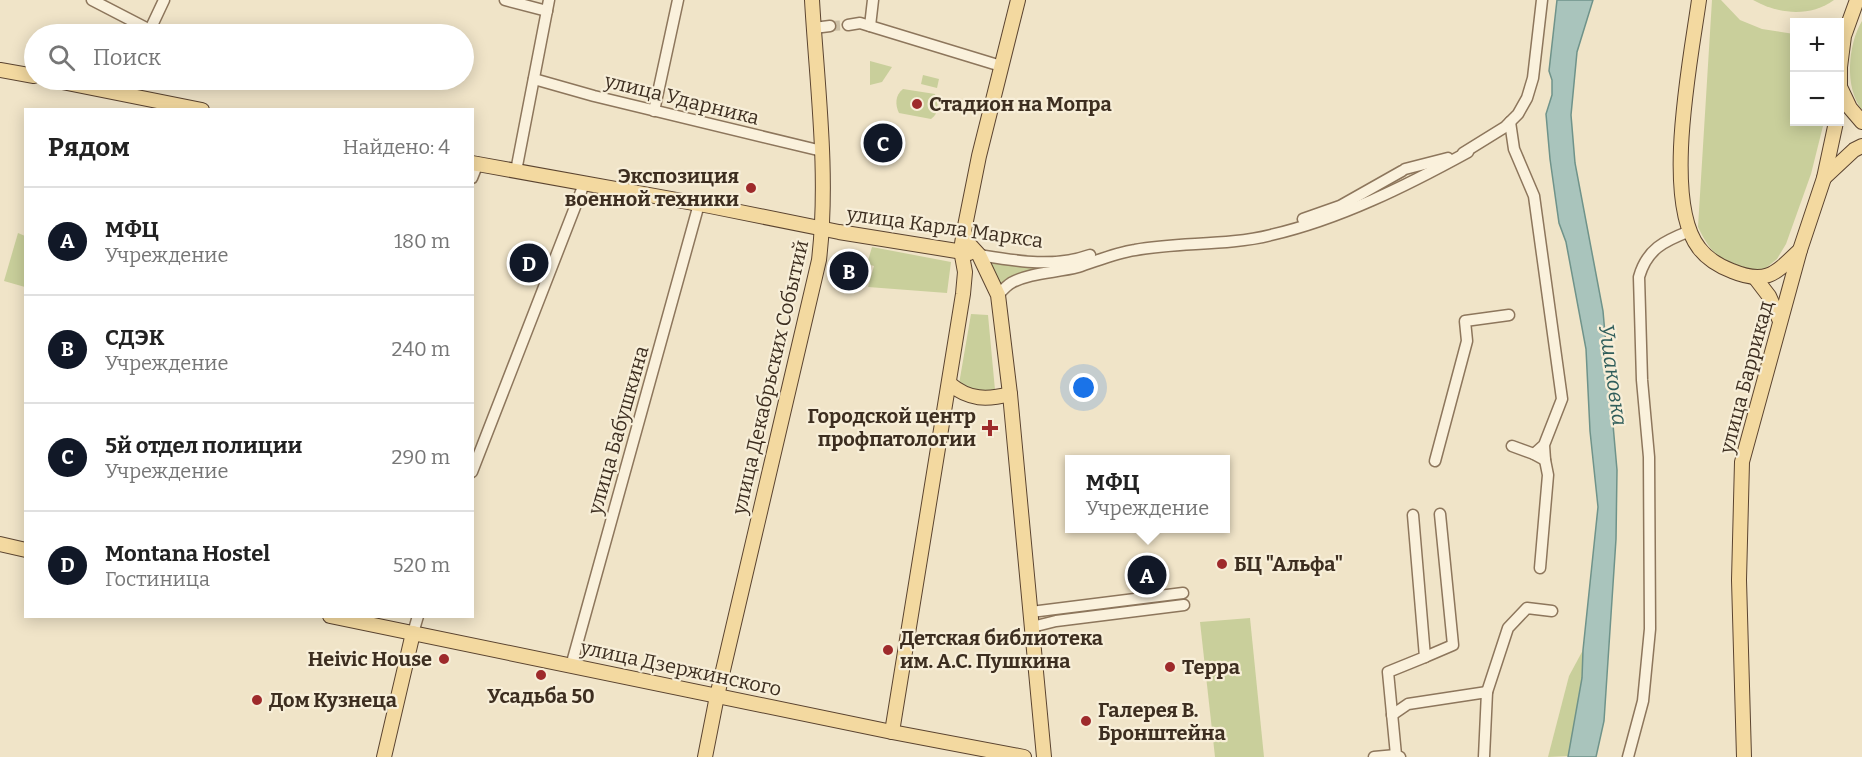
<!DOCTYPE html>
<html lang="ru">
<head>
<meta charset="utf-8">
<style>
  :root { --surface:#fff; --page:#f6f6f6; --text:#222; --muted:#767676; --line:#e0e0e0; --accent:#111827 }
  body { margin:0; font-family:Bitter,serif; background:var(--page); color:var(--text) }
  .controls { position:absolute; right:18px; top:18px; display:grid; overflow:hidden; border-radius:0px; box-shadow:0 3px 15px #0003 }
  .controls button { width:54px; height:54px; display:grid; place-items:center; padding:0; border:0; border-bottom:2px solid var(--line); background:var(--surface); color:var(--text); font:30px sans-serif }
  .you { position:absolute; left:1084px; top:388px; width:21px; height:21px; margin:-15px; border:4px solid #fff; border-radius:50%; background:#1a73e8; box-shadow:0 0 0 9px #1a73e833 }
  .badge { display:grid; place-items:center; width:39px; height:39px; border-radius:50%; background:var(--accent); color:#fff; font-size:20px; font-weight:700 }
  .pin { position:absolute; translate:-50% -50%; border:3px solid #fff; box-shadow:0 2px 6px #0006 }
  .popup { position:absolute; left:1065px; top:455px; width:165px; height:78px; box-sizing:border-box; display:grid; place-content:center; border-radius:0px; background:var(--surface); filter:drop-shadow(0 2px 4px #0005); font-size:20px; white-space:nowrap; color:var(--muted) }
  .popup b { font-size:22px; color:var(--text) }
  .popup::after { content:''; position:absolute; left:50%; top:100%; margin-left:-12px; border:12px solid transparent; border-top-color:var(--surface) }
  .list { margin:0; padding:0; list-style:none }
  h2 { display:flex; justify-content:space-between; align-items:center; height:78px; margin:0; padding:0 24px; font-size:26px }
  h2 small { font-size:20px; font-weight:400; color:var(--muted) }
  .list li { display:grid; grid-template-columns:39px 1fr auto; gap:18px; align-items:center; box-sizing:border-box; height:108px; padding:0 24px; border-top:2px solid var(--line) }
  .list b { display:block; font-size:22px; white-space:nowrap }
  .list p { margin:0; font-size:20px; white-space:nowrap; color:var(--muted) }
  .list em { font-size:20px; font-style:normal; color:var(--muted) }
  .icon { flex:none; width:33px; height:33px; fill:none; stroke:currentColor; stroke-width:2; stroke-linecap:round; stroke-linejoin:round }
  .map { position:relative; flex:none; width:1862px; height:757px; overflow:hidden }
  .search { position:absolute; background:var(--surface); box-shadow:0 3px 15px #0003; left:24px; top:24px; width:450px; height:66px; display:flex; align-items:center; gap:15px; box-sizing:border-box; padding:0 21px; border-radius:33px; color:var(--muted); font-size:22px }
  .panel { position:absolute; background:var(--surface); box-shadow:0 3px 15px #0003; left:24px; top:108px; width:450px; height:510px; border-radius:0px }
  .map>svg:first-child { display:block }
</style>
</head>
<body>
<div class="map">
<svg width="1862" height="757" viewBox="0 0 1862 757">
  <rect width="100%" height="100%" fill="#f0e4c8"/>
  <!-- green -->
  <g fill="#c9cf9b">
    <path d="M1712 0H1721L1740 20 1762 29 1794 34V122H1824L1811 174 1786 244 1777 259 1762 271C1727 264 1714 261 1698 227Z"/>
    <path d="M1753 0H1834C1809 18 1778 14 1753 0Z"/>
    <path d="M1862 21V110C1844 88 1848 44 1862 21Z"/>
    <polygon points="870,61 892,67 882,82 870,85"/>
    <polygon points="923,75 939,79 937,88 921,84"/>
    <polygon points="153,80 175,80 172,90 160,87"/>
    <path d="M903 89 935 94C938 103 940 113 931 119L899 113C895 105 895 95 903 89Z"/>
    <polygon points="18,233 25,236 25,287 4,281"/>
    <polygon points="872,247 951,262 947,293 868,287 874,266 867,264"/>
    <polygon points="985,259 1057,264 999,291"/>
    <path d="M971 314 988 315 995 390C980 395 973 391 959 384Z"/>
    <polygon points="1250,618 1264,757 1215,757 1200,622"/>
    <polygon points="1583,650 1582,678 1569,756 1548,757 1569,676"/>
  </g>
  <!-- water -->
  <polygon fill="#a9c4bc" stroke="#6f938a" stroke-width="1.5" points="1557,0 1593,0 1577,52 1571,115 1575,163 1603,311 1617,470 1616,539 1604,721 1596,757 1568,757 1582,678 1583,650 1598,507 1590,431 1586,349 1566,242 1559,223 1550,159 1546,114 1552,95 1552,80 1549,71"/>
  <g fill="none" stroke-linecap="round" stroke-linejoin="round">
    <!-- minor-tunnel -->
    <polyline stroke="#ccc0a6" stroke-width="10" stroke-dasharray="10 5" stroke-linecap="butt" points="830,26 848,25"/>
    <!-- minor casing -->
    <g stroke="#8d765c" stroke-width="13">
      <g id="minor">
        <polyline points="92,0 150,30"/>
        <polyline points="505,0 547,11"/>
        <polyline points="848,25 860,23 1001,66"/>
        <polyline points="870,26 873,0"/>
        <polyline points="814,28 830,26"/>
        <polyline points="148,34 164,0"/>
        <polyline points="534,79 594,96 822,151"/>
        <polyline points="124,94 129,80"/>
        <polyline points="654,111 678,0"/>
        <polyline points="1510,122 1514,149 1534,196 1562,399 1544,445 1545,460 1534,454 1544,445"/>
        <polyline points="1463,153 1505,127 1518,114 1527,98 1533,78 1542,0"/>
        <polyline points="1405,169 1448,158"/>
        <polyline points="516,171 549,0"/>
        <polyline points="472,178 478,163"/>
        <polyline points="1303,219 1340,206 1402,171"/>
        <path d="M979 255C1016 261 1054 268 1090 255"/>
        <path d="M998 295C1002 291 1006 286 1011 283 1031 272 1056 273 1078 267 1097 261 1115 253 1135 250 1179 242 1227 246 1271 235 1340 219 1406 186 1468 152"/>
        <polyline points="1512,446 1534,454"/>
        <polyline points="1435,461 1467,341 1465,321 1509,315"/>
        <polyline points="472,472 584,184"/>
        <polyline points="1540,568 1548,475 1545,460"/>
        <polyline points="1031,612 1183,593"/>
        <polyline points="1032,627 1056,621 1184,605"/>
        <polyline points="413,633 418,616"/>
        <polyline points="1425,657 1453,645 1440,514"/>
        <polyline points="571,666 699,204"/>
        <polyline points="1487,692 1508,628 1527,608 1552,611"/>
        <polyline points="1392,715 1408,704 1487,692 1484,757"/>
        <polyline points="1374,757 1396,755 1397,757"/>
        <polyline points="1400,757 1396,755 1388,672 1425,657 1413,515"/>
        <path d="M1628 757 1643 701 1650 629 1649 457 1642 380 1639 277C1647 249 1664 241 1690 231"/>
      </g>
    </g>
    <!-- major casing -->
    <g stroke="#5b4430" stroke-width="16">
      <g id="major">
        <path d="M1699 0C1691 58 1662 201 1699 248 1708 260 1719 266 1732 271 1766 285 1775 274 1800 250"/>
        <polyline points="0,70 34,76"/>
        <polyline points="52,80 202,110"/>
        <polyline points="1841,89 1850,108 1862,122"/>
        <polyline points="1840,98 1840,67 1844,36 1857,0"/>
        <polyline points="472,163 710,206 839,232 969,253"/>
        <polyline points="1824,178 1854,150 1862,146"/>
        <polyline points="964,231 968,243 979,255 998,295 1010,394 1044,757"/>
        <polyline points="1756,279 1769,296 1780,321"/>
        <path d="M950 384C969 400 987 400 1010 394"/>
        <polyline points="0,544 26,550"/>
        <polyline points="330,616 892,732 1024,757"/>
        <polyline points="892,732 963,294 965,272 961,250 964,231 979,156 1018,0"/>
        <polyline points="384,757 413,633"/>
        <path d="M705 757 717 696 819 260C829 174 817 86 812 0"/>
        <polyline points="1744,757 1739,580 1742,462 1800,250 1824,178 1836,122"/>
      </g>
    </g>
    <!-- minor -->
    <use href="#minor" stroke="#faf1dc" stroke-width="10"/>
    <!-- major -->
    <use href="#major" stroke="#f3d9a0" stroke-width="14"/>
  </g>
  <!-- markers -->
  <g fill="#9e2a2b" stroke="#f7eed8" stroke-width="2">
    <circle cx="917" cy="104" r="6"/>
    <circle cx="751" cy="188" r="6"/>
    <path d="M987 419h6v6h6v6h-6v6h-6v-6h-6v-6h6z"/>
    <circle cx="1222" cy="564" r="6"/>
    <circle cx="888" cy="650" r="6"/>
    <circle cx="444" cy="659" r="6"/>
    <circle cx="1170" cy="667" r="6"/>
    <circle cx="541" cy="675" r="6"/>
    <circle cx="257" cy="700" r="6"/>
    <circle cx="1086" cy="721" r="6"/>
  </g>
  <g text-anchor="middle" dominant-baseline="central" stroke-width="4.5" stroke-linejoin="round" paint-order="stroke">
    <!-- street labels -->
    <g font-size="20" fill="#3d2e20" stroke="#f7eed8">
      <text transform="translate(682 99) rotate(14)">улица Ударника</text>
      <text transform="translate(945 227) rotate(8)">улица Карла Маркса</text>
      <text transform="translate(770 377) rotate(-77)">улица Декабрьских Событий</text>
      <text transform="translate(1746 377) rotate(-75)">улица Баррикад</text>
      <text transform="translate(618 430) rotate(-74)">улица Бабушкина</text>
      <text transform="translate(681 668) rotate(12)">улица Дзержинского</text>
    </g>
    <!-- poi labels -->
    <g font-size="20" font-weight="bold" fill="#3d2e20" stroke="#f7eed8" text-anchor="start">
      <text x="929" y="104">Стадион на Мопра</text>
      <text x="739" y="176" text-anchor="end">Экспозиция<tspan x="739" dy="23">военной техники</tspan></text>
      <text x="976" y="416" text-anchor="end">Городской центр<tspan x="976" dy="23">профпатологии</tspan></text>
      <text x="1234" y="564">БЦ "Альфа"</text>
      <text x="900" y="638">Детская библиотека<tspan x="900" dy="23">им. А.С. Пушкина</tspan></text>
      <text x="432" y="659" text-anchor="end">Heivic House</text>
      <text x="1182" y="667">Терра</text>
      <text x="541" y="696" text-anchor="middle">Усадьба 50</text>
      <text x="269" y="700">Дом Кузнеца</text>
      <text x="1098" y="710">Галерея В.<tspan x="1098" dy="23">Бронштейна</tspan></text>
    </g>
    <!-- water labels -->
    <g font-size="21" font-style="italic" fill="#2f5d5a" stroke="#f7eed8">
      <text transform="translate(1613 375) rotate(82)">Ушаковка</text>
    </g>
  </g>
</svg>
<div class="controls">
<button>+</button>
<button>−</button>
</div>
<div class="you"></div>
<div class="pin badge" style="left:1147px;top:575px">A</div>
<div class="popup"><b>МФЦ</b>Учреждение</div>
<div class="pin badge" style="left:849px;top:271px">B</div>
<div class="pin badge" style="left:883px;top:143px">C</div>
<div class="pin badge" style="left:529px;top:263px">D</div>
<div class="search"><svg class="icon" aria-label="search" viewBox="0 0 24 24"><circle cx="10" cy="10" r="6"/><path d="M15 15l6 6"/></svg>Поиск</div>
<section class="panel">
<h2>Рядом<small>Найдено: 4</small></h2>
<ul class="list">
<li><span class="badge">A</span><div><b>МФЦ</b><p>Учреждение</p></div><em>180 m</em></li>
<li><span class="badge">B</span><div><b>СДЭК</b><p>Учреждение</p></div><em>240 m</em></li>
<li><span class="badge">C</span><div><b>5й отдел полиции</b><p>Учреждение</p></div><em>290 m</em></li>
<li><span class="badge">D</span><div><b>Montana Hostel</b><p>Гостиница</p></div><em>520 m</em></li>
</ul>
</section>
</div>
</body>
</html>
